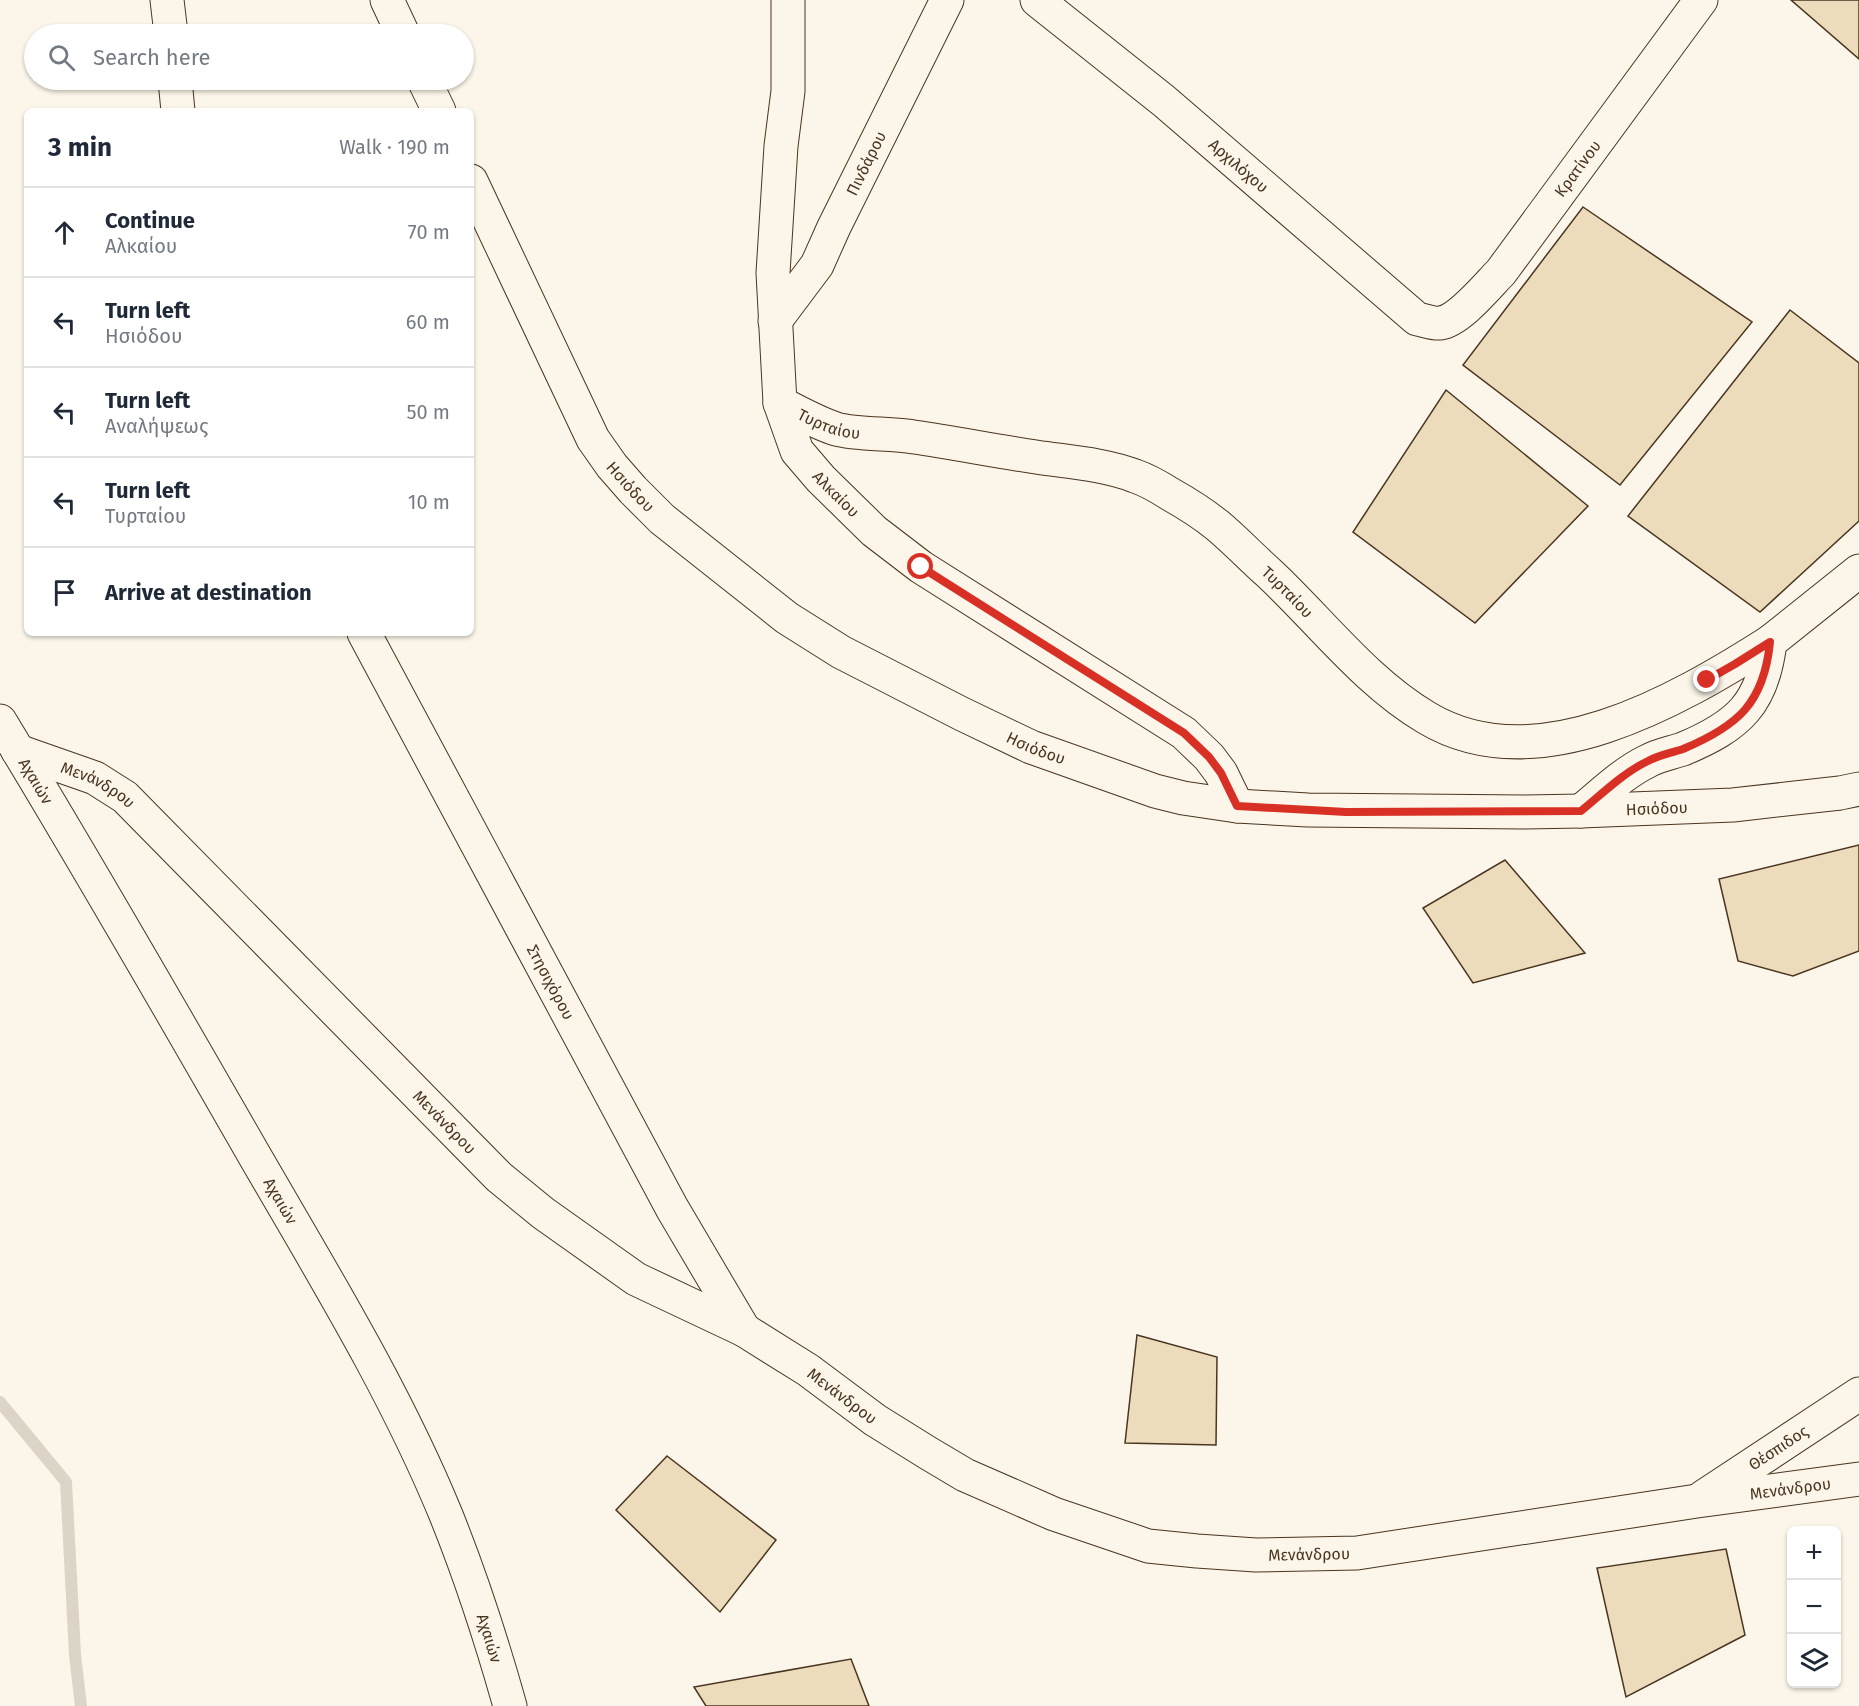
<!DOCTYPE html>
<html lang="en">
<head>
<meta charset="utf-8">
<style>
  :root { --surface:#fff; --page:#f6f6f7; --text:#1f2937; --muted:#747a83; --line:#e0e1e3 }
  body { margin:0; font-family:"Fira Sans",sans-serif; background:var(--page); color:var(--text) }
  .controls { position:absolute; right:18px; bottom:18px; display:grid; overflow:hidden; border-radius:9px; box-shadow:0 2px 4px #0004 }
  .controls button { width:54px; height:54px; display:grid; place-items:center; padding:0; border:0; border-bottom:2px solid var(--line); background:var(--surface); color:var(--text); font:30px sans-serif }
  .stop { position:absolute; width:18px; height:18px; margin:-14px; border:4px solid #d93025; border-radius:50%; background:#fff }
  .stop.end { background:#d93025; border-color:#fff; box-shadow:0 2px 6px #0008 }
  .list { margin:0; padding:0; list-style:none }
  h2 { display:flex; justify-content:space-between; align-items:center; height:78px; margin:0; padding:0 24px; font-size:26px }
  h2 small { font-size:20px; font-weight:400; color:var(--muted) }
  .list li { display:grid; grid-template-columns:39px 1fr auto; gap:18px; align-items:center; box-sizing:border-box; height:90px; padding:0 24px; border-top:2px solid var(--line) }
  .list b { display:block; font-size:22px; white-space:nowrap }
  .list p { margin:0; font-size:20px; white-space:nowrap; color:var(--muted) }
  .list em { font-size:20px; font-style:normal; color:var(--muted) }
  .icon { flex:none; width:33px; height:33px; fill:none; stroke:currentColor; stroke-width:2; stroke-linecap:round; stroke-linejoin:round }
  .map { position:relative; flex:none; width:1859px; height:1706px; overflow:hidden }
  .search { position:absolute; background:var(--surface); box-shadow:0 2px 4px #0004; left:24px; top:24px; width:450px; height:66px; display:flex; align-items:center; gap:15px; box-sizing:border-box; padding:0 21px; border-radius:33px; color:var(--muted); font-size:22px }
  .panel { position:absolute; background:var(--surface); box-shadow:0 2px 4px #0004; left:24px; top:108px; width:450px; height:528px; border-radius:9px }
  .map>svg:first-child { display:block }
</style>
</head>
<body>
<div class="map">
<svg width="1859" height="1706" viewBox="0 0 1859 1706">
  <rect width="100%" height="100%" fill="#fbf6e9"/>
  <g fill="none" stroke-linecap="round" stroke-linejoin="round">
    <!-- stream -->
    <polyline stroke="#dcd4c6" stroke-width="12" points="0,1402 66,1482 75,1655 81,1706"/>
  </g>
  <!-- building -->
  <g fill="#ecdcbc" stroke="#4a3520" stroke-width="1.5">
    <polygon points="1791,0 1859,0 1859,59"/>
    <polygon points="1583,207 1752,322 1620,485 1463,365"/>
    <polygon points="1790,310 1859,363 1859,521 1760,612 1628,516"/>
    <polygon points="1446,390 1588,506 1475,623 1353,532"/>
    <polygon points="1859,845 1859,951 1793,976 1738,961 1719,879"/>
    <polygon points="1505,860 1585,953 1473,983 1423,908"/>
    <polygon points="1137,1335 1217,1357 1216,1445 1125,1443"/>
    <polygon points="667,1456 776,1540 720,1612 616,1510"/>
    <polygon points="1726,1549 1745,1635 1626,1697 1597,1568"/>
    <polygon points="851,1659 869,1706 706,1706 694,1687"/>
  </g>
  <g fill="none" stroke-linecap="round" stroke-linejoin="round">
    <!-- minor casing -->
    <g stroke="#4a3520" stroke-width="35">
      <g id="minor">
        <polyline points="167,0 171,34"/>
        <polyline points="387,0 403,34"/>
        <path id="s1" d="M788 0V91L781 146 773 273 780 403 797 451 821 479 874 531 921 567 1184 733 1209 757 1221 773 1237 806"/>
        <path id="s2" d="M1037 0 1164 101 1417 319C1424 320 1433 324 1440 323 1459 321 1488 285 1501 272L1701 0"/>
        <polyline points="175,80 178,111"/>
        <polyline points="424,80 439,111"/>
        <path id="s3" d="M471 181 593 439 612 466 633 490 662 519 787 618 841 652 962 714 1031 747 1155 791 1183 798 1237 806 1308 810 1525 812 1581 811 1733 805 1840 793 1859 789"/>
        <path id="s4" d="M775 321 817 265 834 227 947 0"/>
        <path id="s5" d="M780 403C798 412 817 423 836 429 857 435 891 433 914 437 955 443 995 451 1036 457 1069 462 1103 464 1135 476 1147 480 1159 487 1170 494 1186 503 1202 513 1217 525 1235 540 1252 558 1270 574 1321 622 1366 682 1427 718 1536 783 1677 701 1770 642"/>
        <path id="s6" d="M364 633 672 1208 744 1330"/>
        <path id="s7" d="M18 751 95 778 125 797 499 1177 543 1213 636 1279 744 1330 808 1370 875 1420 928 1453 965 1475 1054 1514 1148 1546 1197 1551 1256 1555 1357 1553 1697 1501 1859 1479"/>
        <path d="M1581 811C1602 794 1623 773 1648 761 1659 755 1671 753 1683 749 1738 726 1763 704 1770 642L1859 571"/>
        <path id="s8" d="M1703 1497 1859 1394"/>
      </g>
    </g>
    <!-- major casing -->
    <g stroke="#4a3520" stroke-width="35">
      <g id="major">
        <path id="s9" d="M0 721C85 861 167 1003 249 1146 318 1266 393 1386 446 1515 471 1577 492 1642 510 1706"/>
      </g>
    </g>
    <!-- minor -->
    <use href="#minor" stroke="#fbf6e9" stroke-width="33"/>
    <!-- major -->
    <use href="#major" stroke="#fbf6e9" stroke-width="33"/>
  </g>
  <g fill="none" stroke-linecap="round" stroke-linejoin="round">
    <!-- route -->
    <path stroke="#d93025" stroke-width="8" d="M921 567 1184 733 1209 757 1221 773 1237 806 1346 812 1581 811C1602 794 1623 773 1648 761 1659 755 1671 753 1683 749 1738 726 1764 703 1770 642L1735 664 1707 680"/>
  </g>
  <g text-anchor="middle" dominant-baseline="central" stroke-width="4.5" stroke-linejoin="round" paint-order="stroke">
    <!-- street labels -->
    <g font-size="16" fill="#4a3520" stroke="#fbf6e9">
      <text stroke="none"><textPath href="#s4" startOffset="183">Πινδάρου</textPath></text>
      <text stroke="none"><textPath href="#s2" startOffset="261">Αρχιλόχου</textPath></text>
      <text stroke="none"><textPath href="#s2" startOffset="729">Κρατίνου</textPath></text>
      <text stroke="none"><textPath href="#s5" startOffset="54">Τυρταίου</textPath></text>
      <text stroke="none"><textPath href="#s3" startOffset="346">Ησιόδου</textPath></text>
      <text stroke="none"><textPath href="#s1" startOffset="513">Αλκαίου</textPath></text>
      <text stroke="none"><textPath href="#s5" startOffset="558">Τυρταίου</textPath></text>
      <text stroke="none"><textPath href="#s3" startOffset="832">Ησιόδου</textPath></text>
      <text stroke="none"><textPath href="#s9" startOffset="70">Αχαιών</textPath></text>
      <text stroke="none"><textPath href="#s7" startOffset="87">Μενάνδρου</textPath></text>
      <text stroke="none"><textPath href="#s3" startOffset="1462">Ησιόδου</textPath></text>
      <text stroke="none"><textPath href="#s6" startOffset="396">Στησιχόρου</textPath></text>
      <text stroke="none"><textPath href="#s7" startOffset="573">Μενάνδρου</textPath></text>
      <text stroke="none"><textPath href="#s9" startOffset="556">Αχαιών</textPath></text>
      <text stroke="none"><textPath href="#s7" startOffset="1059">Μενάνδρου</textPath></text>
      <text stroke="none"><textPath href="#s8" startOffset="90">Θέσπιδος</textPath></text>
      <text stroke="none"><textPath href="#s7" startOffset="2049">Μενάνδρου</textPath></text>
      <text stroke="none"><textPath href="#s7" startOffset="1563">Μενάνδρου</textPath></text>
      <text stroke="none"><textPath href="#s9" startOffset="1042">Αχαιών</textPath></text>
    </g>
  </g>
</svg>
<div class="controls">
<button>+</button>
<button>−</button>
<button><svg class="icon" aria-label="layers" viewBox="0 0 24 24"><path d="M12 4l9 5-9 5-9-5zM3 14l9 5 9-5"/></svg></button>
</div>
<div class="stop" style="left:921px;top:567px"></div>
<div class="stop end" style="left:1707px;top:680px"></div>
<div class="search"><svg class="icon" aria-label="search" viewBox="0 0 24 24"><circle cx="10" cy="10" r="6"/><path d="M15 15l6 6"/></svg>Search here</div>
<section class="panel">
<h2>3 min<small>Walk · 190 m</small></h2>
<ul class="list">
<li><svg class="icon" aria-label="ahead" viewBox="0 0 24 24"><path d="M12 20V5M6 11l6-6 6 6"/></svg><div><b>Continue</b><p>Αλκαίου</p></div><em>70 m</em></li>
<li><svg class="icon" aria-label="left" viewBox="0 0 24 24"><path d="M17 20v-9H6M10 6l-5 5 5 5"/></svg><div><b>Turn left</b><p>Ησιόδου</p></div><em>60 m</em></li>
<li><svg class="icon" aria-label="left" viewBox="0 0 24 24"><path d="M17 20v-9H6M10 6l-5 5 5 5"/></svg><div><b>Turn left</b><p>Αναλήψεως</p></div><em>50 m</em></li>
<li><svg class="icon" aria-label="left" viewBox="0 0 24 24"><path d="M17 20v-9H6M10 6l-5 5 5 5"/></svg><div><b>Turn left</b><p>Τυρταίου</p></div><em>10 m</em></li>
<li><svg class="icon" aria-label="arrive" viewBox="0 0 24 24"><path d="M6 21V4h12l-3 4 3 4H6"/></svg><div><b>Arrive at destination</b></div></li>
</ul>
</section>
</div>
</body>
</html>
